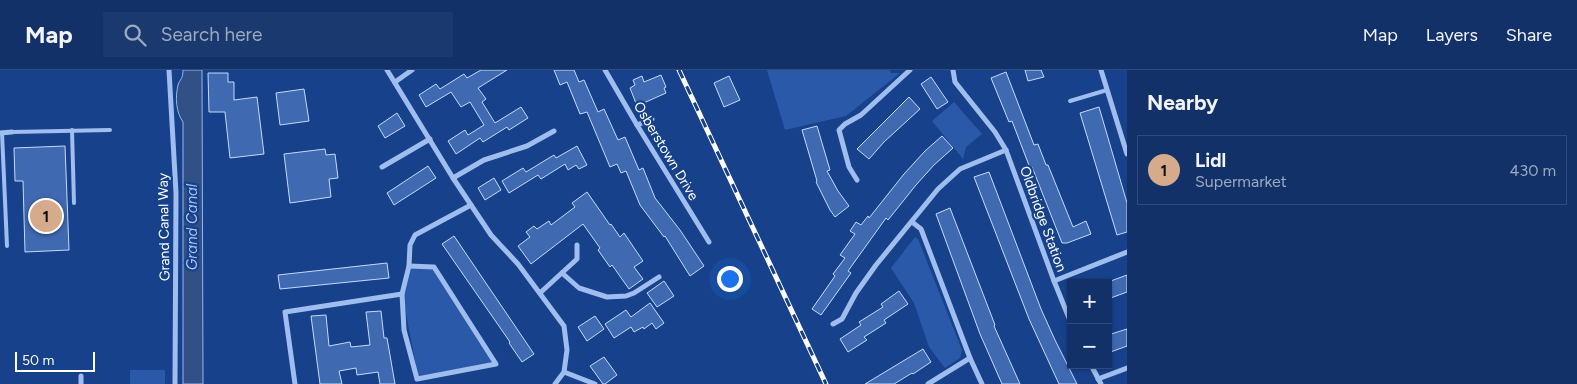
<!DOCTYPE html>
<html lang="en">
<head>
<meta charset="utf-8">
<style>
  :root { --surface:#113168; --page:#1a396e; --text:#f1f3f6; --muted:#9ca9c0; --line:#304c7c; --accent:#d6ab8b }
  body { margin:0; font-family:Figtree,sans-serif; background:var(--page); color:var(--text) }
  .controls { position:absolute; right:15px; bottom:15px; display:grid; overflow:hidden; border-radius:0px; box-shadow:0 1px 4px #0004 }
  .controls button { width:45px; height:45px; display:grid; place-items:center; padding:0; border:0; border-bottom:1px solid var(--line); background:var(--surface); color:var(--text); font:25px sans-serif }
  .scale { position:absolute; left:15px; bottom:12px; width:80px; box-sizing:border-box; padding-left:5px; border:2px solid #fff; border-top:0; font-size:14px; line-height:18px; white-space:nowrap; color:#fff; -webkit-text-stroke:4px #17418a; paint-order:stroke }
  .you { position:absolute; left:729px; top:208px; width:18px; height:18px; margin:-12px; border:4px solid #fff; border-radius:50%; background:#1a73e8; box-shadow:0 0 0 8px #1a73e833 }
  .badge { display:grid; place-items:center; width:32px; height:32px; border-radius:50%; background:var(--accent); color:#111; font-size:16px; font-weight:700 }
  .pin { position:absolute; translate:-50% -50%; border:2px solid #fff; box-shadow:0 1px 5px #0006 }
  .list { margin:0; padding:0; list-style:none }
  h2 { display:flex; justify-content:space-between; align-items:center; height:65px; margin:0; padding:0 20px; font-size:21px }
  h2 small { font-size:16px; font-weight:400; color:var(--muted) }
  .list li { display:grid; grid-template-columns:32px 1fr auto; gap:15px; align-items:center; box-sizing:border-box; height:70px; margin:0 10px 10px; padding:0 10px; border:1px solid var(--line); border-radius:0px }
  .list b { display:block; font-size:19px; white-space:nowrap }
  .list p { margin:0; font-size:16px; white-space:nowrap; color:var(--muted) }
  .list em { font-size:16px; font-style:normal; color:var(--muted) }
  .icon { flex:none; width:28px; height:28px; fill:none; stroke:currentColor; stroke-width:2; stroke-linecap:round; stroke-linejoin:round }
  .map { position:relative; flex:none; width:1127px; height:314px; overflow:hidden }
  header { display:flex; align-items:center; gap:30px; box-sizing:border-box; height:70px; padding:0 25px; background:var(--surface); border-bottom:1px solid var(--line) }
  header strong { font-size:24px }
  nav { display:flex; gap:28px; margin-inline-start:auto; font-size:18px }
  .search { width:350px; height:45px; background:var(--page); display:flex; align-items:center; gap:12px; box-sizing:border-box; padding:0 18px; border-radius:0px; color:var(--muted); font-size:19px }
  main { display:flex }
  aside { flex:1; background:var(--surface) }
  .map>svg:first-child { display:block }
</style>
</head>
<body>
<header>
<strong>Map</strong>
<div class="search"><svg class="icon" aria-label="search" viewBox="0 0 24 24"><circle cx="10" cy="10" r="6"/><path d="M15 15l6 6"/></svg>Search here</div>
<nav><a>Map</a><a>Layers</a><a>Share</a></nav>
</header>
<main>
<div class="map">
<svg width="1127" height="314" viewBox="0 0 1127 314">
  <rect width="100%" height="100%" fill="#17418a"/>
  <!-- green -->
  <g fill="#2959a8">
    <polygon points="767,0 890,0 891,3 900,3 846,46 785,60"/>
    <polygon points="954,32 982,64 966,77 963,89 932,51"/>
    <polygon points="915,167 918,169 962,280 960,288 945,298 929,277 914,233 891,198"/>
    <polygon points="412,195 435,199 493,293 418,306 403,228"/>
    <rect x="130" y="300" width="35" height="14"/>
  </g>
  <!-- water -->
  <path fill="#315086" stroke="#92b7f1" d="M183 0H202L203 314H183V52C176 42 175 28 178 15 180 9 183 9 183 0Z"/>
  <!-- building -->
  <g fill="#3f6ab2" stroke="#c5dafa">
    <polygon points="481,0 507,0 478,18 486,29 482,32 495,53 521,37 528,48 509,60 507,57 483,72 480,68 456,84 448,71 465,60 468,65 484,55 470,32 461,37 451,22 426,37 419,25 436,14 440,19 464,4 467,8"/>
    <polygon points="554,0 574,0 579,12 584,10 598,42 604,39 618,70 625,67 639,100 643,98 655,128 680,160 704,196 690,206 665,166 664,167 640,135 626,101 621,103 617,94 610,97 587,42 580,44 567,12 560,15"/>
    <polygon points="1025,0 1041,0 1044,7 1028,11"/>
    <polygon points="1006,2 1034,75 1038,74 1046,95 1048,95 1073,157 1086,151 1091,164 1067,173 1062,173 1032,97 1030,98 1012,51 1009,52 991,8"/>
    <polygon points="208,3 228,3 228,12 234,12 234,30 257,27 264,84 230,88 225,42 209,42"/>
    <polygon points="661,5 666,17 664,18 666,23 637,36 630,18 635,15 633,10 642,6 644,12"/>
    <polygon points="729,6 740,30 724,37 714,13"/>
    <polygon points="931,7 948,32 937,39 921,14"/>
    <polygon points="304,19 309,51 280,55 276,23"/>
    <polygon points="909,27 920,39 884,72 869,89 857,79"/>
    <polygon points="1099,37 1127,133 1127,162 1117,165 1080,43"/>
    <polygon points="397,43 405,56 385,68 378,56"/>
    <polygon points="817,56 830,100 827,101 838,121 849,136 835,147 830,140 816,112 817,111 802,60"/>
    <polygon points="942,66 953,78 934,95 916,115 888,150 886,148 848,201 851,203 821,245 812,239 835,206 833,204 845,188 840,185 855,164 850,161 856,152 861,155 868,146 869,148 904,104 925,81"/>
    <polygon points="65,76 69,180 25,182 23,111 15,111 14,78"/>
    <polygon points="577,76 587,95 579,99 576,95 568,100 565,94 541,109 538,105 509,123 502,111 523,98 526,102 554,85 556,88"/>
    <polygon points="325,79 326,85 335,84 338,108 329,109 331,127 290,133 284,84"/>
    <polygon points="428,96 436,108 394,135 387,123"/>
    <polygon points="989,102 1041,239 1055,270 1077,314 1059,314 1029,249 974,107"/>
    <polygon points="494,108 501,120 485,130 478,118"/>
    <polygon points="587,122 610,155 611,154 620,167 624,163 643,191 634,197 643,209 629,219 612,195 610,197 598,180 600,178 583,154 531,194 518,176 530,167 526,162 534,156 537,159 549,151 551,155 575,137 572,133"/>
    <polygon points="950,138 995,255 994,256 1020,314 1002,314 980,264 936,144"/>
    <polygon points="454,166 534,284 522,292 509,273 510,272 442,174"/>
    <polygon points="387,193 389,208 280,219 278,205"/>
    <polygon points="1127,205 1127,222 1108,229 1108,212"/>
    <polygon points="664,211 674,226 657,237 647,223"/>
    <polygon points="899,221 908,234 884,250 886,253 864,267 867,270 848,282 840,269 861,255 859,252 883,237 881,234"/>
    <polygon points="650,233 664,253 656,259 652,253 644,259 643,257 634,262 631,257 614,268 605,254 626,240 631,247"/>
    <polygon points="381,241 384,268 387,268 395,314 380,314 378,302 357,305 356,298 339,301 342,314 320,314 311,246 326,245 329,276 350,272 351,277 370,275 366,242"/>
    <polygon points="595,246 604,259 587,271 578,257"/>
    <polygon points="1127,259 1127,276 1108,283 1108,265"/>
    <polygon points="923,279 931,292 913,304 912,303 894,314 865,314"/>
    <polygon points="604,287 617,305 605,314 603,314 590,296"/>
  </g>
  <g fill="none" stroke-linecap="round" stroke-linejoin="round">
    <!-- lane -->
    <g stroke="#9fbdee" stroke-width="4">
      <polyline points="1070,31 1107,20"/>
      <polyline points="72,60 74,133"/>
      <polyline points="12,62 110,60"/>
      <polyline points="2,63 7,176"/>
    </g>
    <!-- street -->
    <g stroke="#9fbdee" stroke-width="5">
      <polyline points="169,0 176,123 175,314"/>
      <polyline points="387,0 453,108 491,165 518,194 564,256 567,280 564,302 555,314"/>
      <polyline points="605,0 637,55 709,172"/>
      <polyline points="953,0 955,12 995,62 1006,80 1054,211 1071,253"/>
      <polyline points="1101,0 1127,84"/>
      <polyline points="395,12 412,0"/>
      <polyline points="637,55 652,49"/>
      <polyline points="0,63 12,62"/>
      <polyline points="382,97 430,69"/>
      <polyline points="453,108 484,90 527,76 554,61"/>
      <polyline points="857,110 849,97 839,60 845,54 861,45 910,0"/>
      <polyline points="912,152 921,159 970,288 982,314"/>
      <polyline points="562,203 579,218 607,227 626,226 634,223 659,207"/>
      <polyline points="1054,211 1127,182"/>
      <polyline points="540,223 577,189 577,175"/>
      <polyline points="402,224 404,260 417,309 496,294 434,197 409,196"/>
      <polyline points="833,254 842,249 856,223 876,195 938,119 960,99 1006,80"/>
      <polyline points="1091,295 1101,314"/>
      <polyline points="564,302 595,314"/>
      <polyline points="81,306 81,314"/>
      <polyline points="1098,309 1127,298"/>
      <polyline points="295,314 285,242 402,224 409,196 410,175 415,165 471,135"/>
      <polyline points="928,314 970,288"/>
    </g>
    <!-- rail casing -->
    <g stroke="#fff" stroke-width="5">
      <polyline id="rail" points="679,0 826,314"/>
    </g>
    <!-- rail -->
    <use href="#rail" stroke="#17418a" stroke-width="3" stroke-dasharray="9" stroke-linecap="butt"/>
  </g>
  <g text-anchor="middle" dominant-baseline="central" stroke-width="4.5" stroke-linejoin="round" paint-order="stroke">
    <!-- street labels -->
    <g font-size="14" fill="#fff" stroke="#17418a">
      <text transform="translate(666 81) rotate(59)">Osberstown Drive</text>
      <text transform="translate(1043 149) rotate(70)">Oldbridge Station</text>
      <text transform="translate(164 157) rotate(-91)">Grand Canal Way</text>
    </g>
    <!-- water labels -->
    <g font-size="15" font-style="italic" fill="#abc8f6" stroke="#17418a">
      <text transform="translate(192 157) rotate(-90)">Grand Canal</text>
    </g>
  </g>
</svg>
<div class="controls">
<button>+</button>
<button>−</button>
</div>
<div class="scale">50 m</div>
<div class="you"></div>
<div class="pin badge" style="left:46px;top:146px">1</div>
</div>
<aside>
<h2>Nearby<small></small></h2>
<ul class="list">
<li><span class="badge">1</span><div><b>Lidl</b><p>Supermarket</p></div><em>430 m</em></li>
</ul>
</aside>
</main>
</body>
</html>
